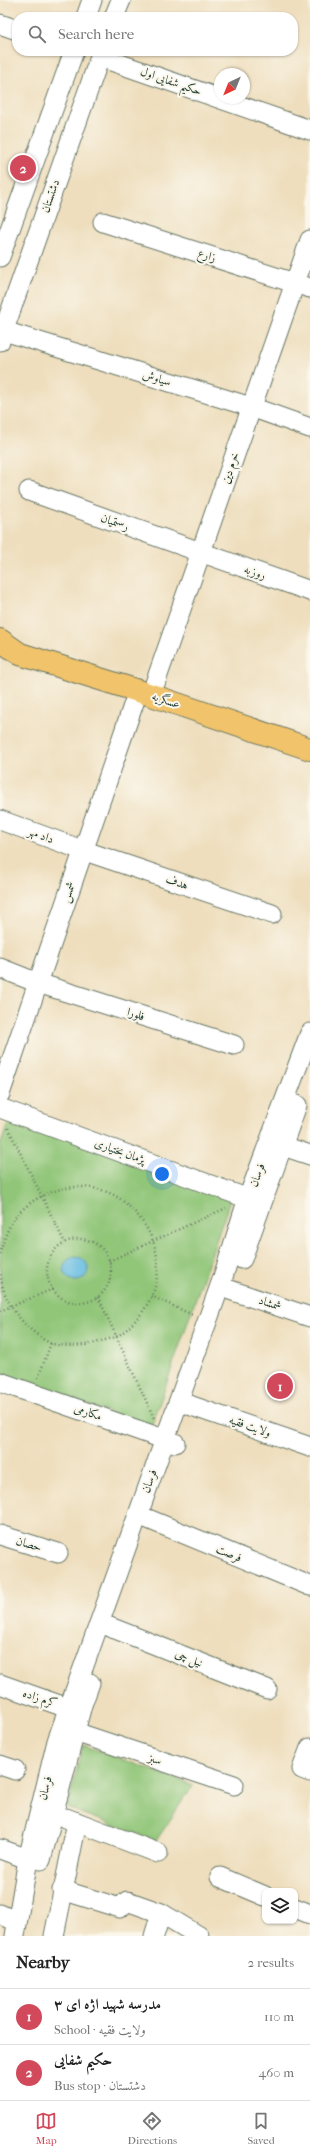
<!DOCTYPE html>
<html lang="en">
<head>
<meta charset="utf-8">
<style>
  :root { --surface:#fff; --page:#f6f6f6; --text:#222; --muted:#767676; --line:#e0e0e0; --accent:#d1495b }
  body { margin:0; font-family:"IM FELL French Canon",Amiri,serif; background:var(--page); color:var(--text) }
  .controls { position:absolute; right:12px; bottom:12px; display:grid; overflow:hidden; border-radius:8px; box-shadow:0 1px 3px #0004 }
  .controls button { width:36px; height:36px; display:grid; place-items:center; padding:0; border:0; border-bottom:1px solid var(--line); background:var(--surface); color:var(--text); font:20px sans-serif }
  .compass { position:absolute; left:214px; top:68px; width:36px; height:36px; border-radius:50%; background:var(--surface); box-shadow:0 1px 3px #0004; rotate:223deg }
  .you { position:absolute; left:162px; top:1174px; width:14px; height:14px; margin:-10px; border:3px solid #fff; border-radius:50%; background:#1a73e8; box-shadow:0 0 0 6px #1a73e833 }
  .badge { display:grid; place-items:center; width:26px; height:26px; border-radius:50%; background:var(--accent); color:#fff; font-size:13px; font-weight:700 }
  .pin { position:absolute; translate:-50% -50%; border:2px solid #fff; box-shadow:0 1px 4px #0006 }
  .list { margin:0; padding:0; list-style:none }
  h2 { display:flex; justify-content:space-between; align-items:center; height:52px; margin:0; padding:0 16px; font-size:17px }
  h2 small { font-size:13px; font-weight:400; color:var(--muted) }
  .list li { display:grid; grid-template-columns:26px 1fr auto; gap:12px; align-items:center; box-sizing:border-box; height:56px; padding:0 16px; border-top:1px solid var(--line) }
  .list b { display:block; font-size:15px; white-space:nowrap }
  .list p { margin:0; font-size:13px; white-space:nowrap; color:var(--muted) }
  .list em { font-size:13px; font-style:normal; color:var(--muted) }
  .icon { flex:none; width:22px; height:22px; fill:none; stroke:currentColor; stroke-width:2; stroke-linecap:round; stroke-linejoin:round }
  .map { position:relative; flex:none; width:310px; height:1936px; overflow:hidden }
  .search { position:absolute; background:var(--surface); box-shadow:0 1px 3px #0004; left:12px; right:12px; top:12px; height:44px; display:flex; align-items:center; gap:10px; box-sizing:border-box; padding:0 14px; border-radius:16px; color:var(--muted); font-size:15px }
  .sheet { height:164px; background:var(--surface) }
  nav { display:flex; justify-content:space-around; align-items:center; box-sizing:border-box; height:56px; border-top:1px solid var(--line); background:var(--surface); font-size:11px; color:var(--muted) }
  nav a { display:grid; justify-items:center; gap:2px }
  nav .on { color:var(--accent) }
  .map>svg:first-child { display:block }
</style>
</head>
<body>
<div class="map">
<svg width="310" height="1936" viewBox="0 0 310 1936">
  <rect width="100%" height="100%" fill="#fbf7ec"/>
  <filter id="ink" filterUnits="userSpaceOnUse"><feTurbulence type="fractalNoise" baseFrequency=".025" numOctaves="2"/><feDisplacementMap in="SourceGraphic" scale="8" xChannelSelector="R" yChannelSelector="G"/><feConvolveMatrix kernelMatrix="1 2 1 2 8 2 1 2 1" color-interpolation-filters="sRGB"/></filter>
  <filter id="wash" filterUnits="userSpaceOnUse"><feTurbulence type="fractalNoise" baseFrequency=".012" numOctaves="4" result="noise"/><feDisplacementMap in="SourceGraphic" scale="16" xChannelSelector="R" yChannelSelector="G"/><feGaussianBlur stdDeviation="0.9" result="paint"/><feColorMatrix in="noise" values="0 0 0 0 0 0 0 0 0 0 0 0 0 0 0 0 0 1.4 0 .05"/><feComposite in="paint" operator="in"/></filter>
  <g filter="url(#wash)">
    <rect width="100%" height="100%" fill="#eedebd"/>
    <!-- green -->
    <g fill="#91c679" stroke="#588256">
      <polygon points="10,1117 231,1198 151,1428 0,1373 0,1146"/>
      <polygon points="83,1745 193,1785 156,1841 67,1808"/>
    </g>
    <!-- water -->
    <circle fill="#65bce2" stroke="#427c8b" cx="76" cy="1269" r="12"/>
  </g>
  <g filter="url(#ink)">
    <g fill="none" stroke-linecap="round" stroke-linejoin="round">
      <!-- minor casing -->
      <g stroke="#677564" stroke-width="21">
        <g id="minor">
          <polyline points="86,17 92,0"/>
          <polyline points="114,17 121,0"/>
          <polyline points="0,24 17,30"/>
          <polyline points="100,57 310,130"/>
          <polyline points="103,222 310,288"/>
          <polyline points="0,257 74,51"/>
          <polyline points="4,331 251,407 310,428"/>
          <polyline points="0,341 102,51"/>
          <polyline points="29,491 310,591"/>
          <polyline points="151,695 310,240"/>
          <polyline points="0,820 82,850 272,914"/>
          <polyline points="0,968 38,983 234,1045"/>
          <polyline points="0,1094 138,691"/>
          <polyline points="0,1108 260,1203"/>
          <polyline points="271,1142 310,1155"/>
          <polyline points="242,1259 297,1105"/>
          <polyline points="230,1290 310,1317"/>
          <polyline points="0,1382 175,1443"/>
          <polyline points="189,1405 310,1447"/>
          <polyline points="148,1519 310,1586"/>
          <polyline points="0,1535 58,1553"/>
          <polyline points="110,1627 267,1689"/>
          <polyline points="0,1684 79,1712"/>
          <polyline points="75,1732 234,1785"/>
          <polyline points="310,1748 302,1769 310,1772"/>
          <polyline points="0,1765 15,1770"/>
          <polyline points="66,1818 158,1853"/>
          <polyline points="0,1849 28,1859"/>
          <polyline points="41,1860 82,1705 90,1683"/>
          <polyline points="220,1877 265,1896"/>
          <polyline points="62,1890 120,1908 127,1901 161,1913 199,1936"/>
          <polyline points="295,1908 310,1914"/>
          <polyline points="0,1914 17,1922"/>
          <polyline points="15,1936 28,1859 57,1741 222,1280 248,1198 310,1033"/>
          <polyline points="54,1936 77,1822"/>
          <polyline points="154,1936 161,1913"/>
        </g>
      </g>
      <!-- major casing -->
      <g stroke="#677564" stroke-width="24">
        <polyline id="major" points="0,640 20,654 151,695 310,749"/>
      </g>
      <!-- path -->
      <g stroke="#677564" stroke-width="2.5" stroke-dasharray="1 3" stroke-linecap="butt">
        <polyline points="8,1128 65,1243"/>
        <circle cx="79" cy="1271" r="32"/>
        <path d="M0 1254C4 1238 10 1220 23 1209 49 1185 93 1178 123 1201 159 1230 171 1277 140 1315 133 1323 126 1332 115 1337 109 1339 102 1341 95 1343 84 1346 61 1347 50 1343 41 1339 31 1330 24 1323 10 1308 2 1293 0 1272"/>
        <polyline points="109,1261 226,1208"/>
        <polyline points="151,1296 193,1315"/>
        <polyline points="98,1297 154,1418"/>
        <polyline points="0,1311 53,1289"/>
        <polyline points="38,1378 51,1343"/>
      </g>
      <!-- minor -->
      <use href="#minor" stroke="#fff" stroke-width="19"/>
      <!-- major -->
      <use href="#major" stroke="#f1c36a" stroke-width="22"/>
    </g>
  </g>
  <g text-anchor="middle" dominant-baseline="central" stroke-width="4" stroke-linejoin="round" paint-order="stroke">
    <!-- street labels -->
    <g font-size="12" fill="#1f3d34" stroke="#fbf7ec">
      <text transform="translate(171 81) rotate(19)">حکیم شفایی اول</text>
      <text transform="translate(50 196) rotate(-71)">دشتستان</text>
      <text transform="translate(207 255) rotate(18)">زارع</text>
      <text transform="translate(157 378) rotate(17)">سیاوش</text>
      <text transform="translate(230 468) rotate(-71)">خرم دین</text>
      <text transform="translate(115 522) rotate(20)">رستمیان</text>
      <text transform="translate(255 572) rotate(19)">روزبه</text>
      <text transform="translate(166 700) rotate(18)">عسگریه</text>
      <text transform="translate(41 835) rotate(20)">داد مهر</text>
      <text transform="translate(177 882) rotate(18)">هدف</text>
      <text transform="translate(68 892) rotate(-71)">شمس</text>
      <text transform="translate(136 1014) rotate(18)">فلورا</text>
      <text transform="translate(120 1151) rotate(20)">پژمان بختیاری</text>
      <text transform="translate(257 1175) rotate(-69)">فرسان</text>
      <text transform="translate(270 1303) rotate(18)">شمشاد</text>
      <text transform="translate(88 1412) rotate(19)">مکارمی</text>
      <text transform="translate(250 1426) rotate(19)">ولایت فقیه</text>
      <text transform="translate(149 1481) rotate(-70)">فرسان</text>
      <text transform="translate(29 1544) rotate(17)">حصان</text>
      <text transform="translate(229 1553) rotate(23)">فرصت</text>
      <text transform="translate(189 1658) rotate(22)">نیل چی</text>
      <text transform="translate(40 1698) rotate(19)">کرم زاده</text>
      <text transform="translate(155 1759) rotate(18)">سبز</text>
      <text transform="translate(45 1788) rotate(-76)">فرسان</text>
    </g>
  </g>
</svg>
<div class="controls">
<button><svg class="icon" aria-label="layers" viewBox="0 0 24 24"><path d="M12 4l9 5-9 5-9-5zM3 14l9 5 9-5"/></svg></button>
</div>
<svg class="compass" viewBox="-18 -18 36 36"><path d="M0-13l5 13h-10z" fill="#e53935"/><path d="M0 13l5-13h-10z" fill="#767676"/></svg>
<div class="you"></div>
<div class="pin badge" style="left:280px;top:1386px">1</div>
<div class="pin badge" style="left:23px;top:168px">2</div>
<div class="search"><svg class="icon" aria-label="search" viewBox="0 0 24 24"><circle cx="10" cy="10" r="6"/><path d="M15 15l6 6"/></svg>Search here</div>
</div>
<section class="sheet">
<h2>Nearby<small>2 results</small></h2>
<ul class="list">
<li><span class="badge">1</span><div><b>مدرسه شهید اژه ای ۳</b><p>School · ولایت فقیه</p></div><em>110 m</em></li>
<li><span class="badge">2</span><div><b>حکیم شفایی</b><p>Bus stop · دشتستان</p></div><em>460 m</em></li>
</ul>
</section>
<nav>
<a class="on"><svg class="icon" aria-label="map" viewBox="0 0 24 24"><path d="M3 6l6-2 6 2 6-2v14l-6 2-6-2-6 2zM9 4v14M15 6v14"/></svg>Map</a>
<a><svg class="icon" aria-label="directions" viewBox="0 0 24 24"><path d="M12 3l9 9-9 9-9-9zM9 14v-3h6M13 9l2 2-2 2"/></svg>Directions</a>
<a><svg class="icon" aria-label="saved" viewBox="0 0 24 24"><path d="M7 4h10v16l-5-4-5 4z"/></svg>Saved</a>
</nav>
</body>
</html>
